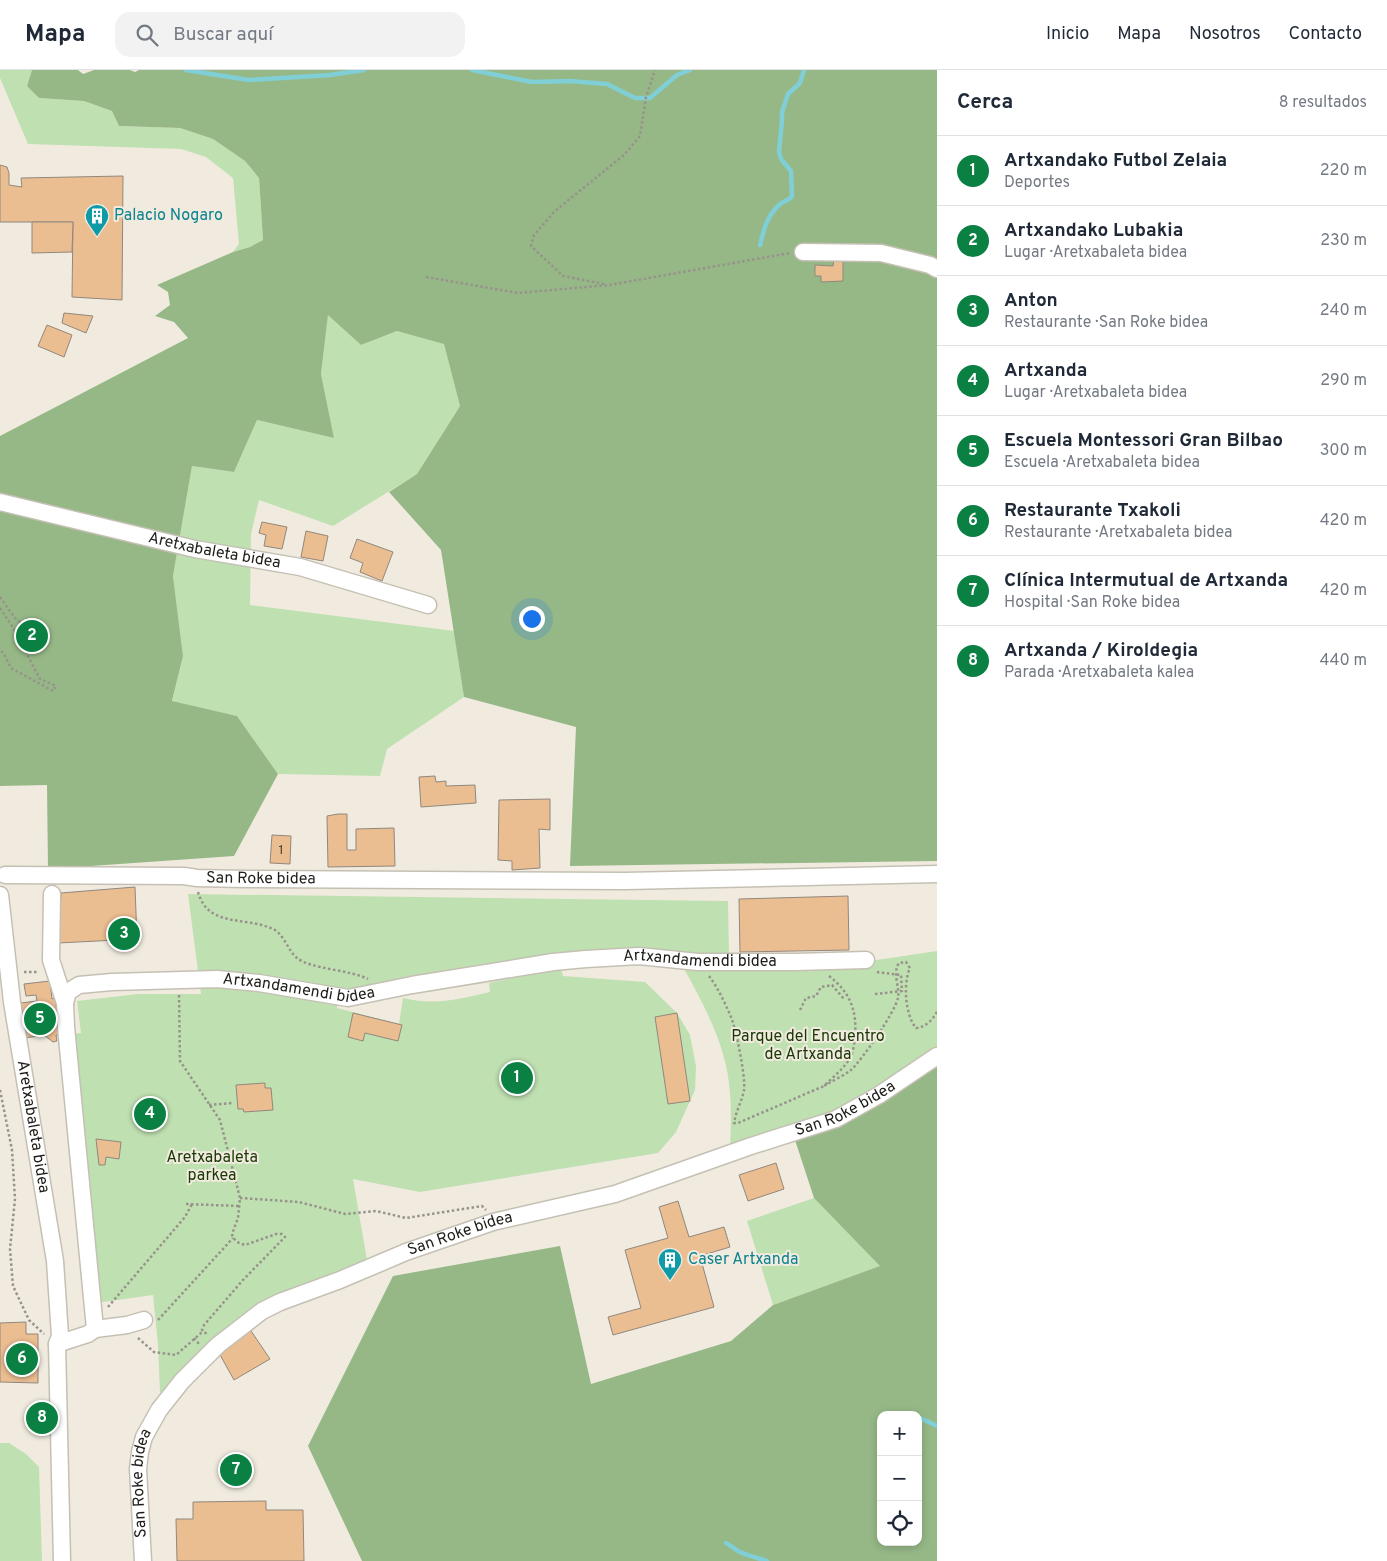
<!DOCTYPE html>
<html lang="es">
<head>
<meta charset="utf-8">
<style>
  :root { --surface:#fff; --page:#f2f2f3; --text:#1f2937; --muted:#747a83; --line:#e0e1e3; --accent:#0b8043 }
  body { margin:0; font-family:Overpass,sans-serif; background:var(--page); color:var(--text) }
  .controls { position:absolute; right:15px; bottom:15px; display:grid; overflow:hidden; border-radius:10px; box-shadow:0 2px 8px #0003 }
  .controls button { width:45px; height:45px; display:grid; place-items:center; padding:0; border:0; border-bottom:1px solid var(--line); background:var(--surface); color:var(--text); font:25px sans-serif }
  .you { position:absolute; left:531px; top:548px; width:18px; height:18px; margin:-12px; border:4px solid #fff; border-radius:50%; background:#1a73e8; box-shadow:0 0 0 8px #1a73e833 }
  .badge { display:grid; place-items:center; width:32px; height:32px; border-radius:50%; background:var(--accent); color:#fff; font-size:16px; font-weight:700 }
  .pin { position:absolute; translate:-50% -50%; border:2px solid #fff; box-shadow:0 1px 5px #0006 }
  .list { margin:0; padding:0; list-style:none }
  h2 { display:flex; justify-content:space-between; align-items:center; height:65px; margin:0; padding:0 20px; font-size:21px }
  h2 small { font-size:16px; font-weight:400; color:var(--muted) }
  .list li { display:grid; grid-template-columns:32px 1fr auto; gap:15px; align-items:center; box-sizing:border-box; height:70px; padding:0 20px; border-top:1px solid var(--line) }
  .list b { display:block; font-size:19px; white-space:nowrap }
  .list p { margin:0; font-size:16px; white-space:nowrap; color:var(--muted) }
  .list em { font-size:16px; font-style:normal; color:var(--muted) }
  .icon { flex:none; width:28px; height:28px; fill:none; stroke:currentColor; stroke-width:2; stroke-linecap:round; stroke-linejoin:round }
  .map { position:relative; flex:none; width:937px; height:1491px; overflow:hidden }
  header { display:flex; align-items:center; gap:30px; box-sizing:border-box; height:70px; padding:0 25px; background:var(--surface); border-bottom:1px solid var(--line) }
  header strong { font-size:24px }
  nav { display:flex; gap:28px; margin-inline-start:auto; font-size:18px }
  .search { width:350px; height:45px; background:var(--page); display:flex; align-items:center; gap:12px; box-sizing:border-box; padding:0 18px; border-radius:15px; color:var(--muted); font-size:19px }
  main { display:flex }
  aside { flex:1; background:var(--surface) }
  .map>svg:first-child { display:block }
</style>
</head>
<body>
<header>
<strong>Mapa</strong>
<div class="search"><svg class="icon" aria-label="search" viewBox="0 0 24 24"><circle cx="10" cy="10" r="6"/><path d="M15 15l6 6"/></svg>Buscar aquí</div>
<nav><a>Inicio</a><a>Mapa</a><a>Nosotros</a><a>Contacto</a></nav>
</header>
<main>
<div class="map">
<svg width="937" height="1491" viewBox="0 0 937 1491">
  <rect width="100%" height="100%" fill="#f1ebdf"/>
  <!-- green -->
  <g fill="#bfe0b1">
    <polygon points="0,0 32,0 27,16 39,28 84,31 112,41 119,56 180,58 213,69 245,91 259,108 263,170 250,177 233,182 239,174 233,108 206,87 181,79 28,74 0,8"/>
    <polygon points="328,244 361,275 397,261 444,273 460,336 417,404 333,456 259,430 251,464 250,535 454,561 464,627 387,679 380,706 278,704 237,646 172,632 183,586 173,506 192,396 234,402 257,350 334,368 321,304"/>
    <path d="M188 824 728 831 729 885 636 882 340 922 337 938 399 954 403 928C435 936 459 929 490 922L489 913 561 898 563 906 645 912 677 943 690 965 696 996 695 1020 676 1062 658 1083 420 1122 353 1109 367 1190 214 1273 160 1323 158 1275 153 1225 89 1234 60 965 81 963 77 931 138 924H201Z"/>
    <path d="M937 881V994L888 1028 850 1050 730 1092C730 1069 732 1046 730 1023 727 976 704 935 682 895L870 891Z"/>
    <polygon points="814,1128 881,1196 773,1235 747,1151"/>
    <polygon points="0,1373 9,1373 26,1384 39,1397 42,1491 0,1491"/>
  </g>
  <!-- forest -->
  <g fill="#96b887" fill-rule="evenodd">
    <polygon points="32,0 78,0 83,4 94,0 130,0 135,2 139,0 937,0 937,791 570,796 576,657 464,627 441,480 389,422 417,404 460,336 444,274 397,261 361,275 328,245 321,304 334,368 257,350 234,402 192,396 173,506 183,586 172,631 237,646 278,704 234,786 48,799 47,715 0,716 0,366 188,268 174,252 155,246 170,235 168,222 157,215 233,182 250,177 263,170 259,108 245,91 213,69 180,58 119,56 112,41 84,31 39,28 27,16"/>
    <path d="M937 994V1491H362L308 1376 393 1206 560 1176 591 1314 731 1271 773 1235 880 1196 814 1128 795 1070 850 1050 888 1028ZM881 1345H918V1472H881Z"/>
  </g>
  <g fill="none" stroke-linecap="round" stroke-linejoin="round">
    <!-- stream -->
    <g stroke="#80cfd7" stroke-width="4.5">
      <polyline points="186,0 249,10 330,5 364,0"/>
      <polyline points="472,0 532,12 569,11 607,14 635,28 650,28 677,5 690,0"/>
      <path d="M760 175C764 159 767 146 779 135 783 131 789 131 792 126L791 101 781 89 779 82 782 50V42L788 24 800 13 804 0"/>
      <polyline points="918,1347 937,1356"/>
      <path d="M726 1473C731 1475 735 1480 740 1482 749 1486 758 1488 767 1491"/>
    </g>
  </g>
  <!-- building -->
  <g fill="#ebbe91" stroke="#91877e">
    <polygon points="0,95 7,97 9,103 9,115 22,117 21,108 123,106 122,230 72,227 73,152 0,152"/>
    <polygon points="32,152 73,152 72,182 32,183"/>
    <polygon points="834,188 843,189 843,211 821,212 821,206 815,206 815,195 833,196"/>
    <polygon points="64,243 93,246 86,263 62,253"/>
    <polygon points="47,255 72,265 64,287 38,276"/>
    <polygon points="262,452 287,457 282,479 264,476 266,465 259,463"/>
    <polygon points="306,461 328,466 323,491 301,487"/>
    <polygon points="357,469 393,482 382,511 360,502 363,493 350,488"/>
    <polygon points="435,706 436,712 446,711 446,716 475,715 476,733 421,737 419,707"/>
    <polygon points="550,729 550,760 539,759 540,798 512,800 512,791 498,790 499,730"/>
    <polygon points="338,744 347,744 347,780 356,780 356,759 394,758 395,796 328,797 327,746"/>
    <polygon points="272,765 291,766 290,794 270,793"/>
    <polygon points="135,817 137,869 58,873 61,823"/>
    <polygon points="848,826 849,880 740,882 739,829"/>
    <polygon points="50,911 52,929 55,928 60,965 56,965 57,971 53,972 44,965 25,968 21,933 37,931 36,925 26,926 24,914"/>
    <polygon points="353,943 402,955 398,971 365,963 363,971 348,967"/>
    <polygon points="677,943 690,1031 668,1034 655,947"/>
    <polygon points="265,1013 265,1018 271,1018 273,1040 244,1042 243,1039 238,1039 236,1015"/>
    <polygon points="96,1069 121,1072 119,1089 106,1087 105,1095 99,1095"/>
    <polygon points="776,1093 784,1119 748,1131 739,1105"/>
    <polygon points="678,1131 689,1167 724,1157 730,1177 700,1186 714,1237 613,1265 608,1247 641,1238 625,1180 668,1168 659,1137"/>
    <polygon points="26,1252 26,1264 38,1264 38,1313 0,1312 0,1253"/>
    <polygon points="249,1258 270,1289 234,1310 219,1283"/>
    <polygon points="266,1431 266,1440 303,1440 304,1491 177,1491 176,1449 193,1449 193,1432"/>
  </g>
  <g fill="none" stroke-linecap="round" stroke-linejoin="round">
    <!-- minor casing -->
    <g stroke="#c5c0b4" stroke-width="19">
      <g id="minor">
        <polyline points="803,182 881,183 930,195 937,199"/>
        <path id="s1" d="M0 432 195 479 300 497 428 535"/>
        <path id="s2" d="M5 805 184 806 197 808 244 809 625 811 937 804"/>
        <polyline points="52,824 51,890 65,933"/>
        <path id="s3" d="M0 825 12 932 55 1191 60 1266 57 1274 62 1491"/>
        <polyline points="95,1259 127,1255 144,1250"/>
        <path id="s4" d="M57 1274 88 1264 95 1259 66 957 65 933 68 922 79 915 112 912 217 909 259 913 348 928 412 915 553 892 586 889 639 886 698 892H795L866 890"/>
        <path id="s5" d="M143 1491 138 1399 140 1382 144 1367 159 1340 182 1311 218 1275 262 1241 280 1232 340 1210 406 1182 493 1152 615 1124 751 1076 836 1049 879 1025 937 986"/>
      </g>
    </g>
    <!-- path -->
    <g stroke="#97938b" stroke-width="2.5" stroke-dasharray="2.5 2.5" stroke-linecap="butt">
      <polyline points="426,207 518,223 609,215 790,183"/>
      <polyline points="604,214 563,206 531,176 534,165 555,141 624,85 640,66 646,27 655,0"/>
      <polyline points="0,527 15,548 48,576"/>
      <polyline points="0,538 12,556 40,609 56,616 53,621 11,598 4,584 0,580"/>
      <path d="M198 822C208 858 245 846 273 859 284 864 288 881 297 888 310 899 351 900 368 909"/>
      <polyline points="24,902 38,902"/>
      <path d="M709 906C718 918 725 933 731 947 736 958 746 1009 744 1020 742 1031 736 1041 734 1053H738L824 1016"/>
      <path d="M829 906C851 923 857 941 855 968 854 975 853 984 849 990 842 1000 832 1008 824 1016 832 1011 843 1006 851 1000 862 990 895 942 898 928 900 917 892 903 899 893L906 892 910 898C903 913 905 945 916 958 926 957 932 950 937 942"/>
      <polyline points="179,925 180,991 220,1050 240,1128 238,1148 232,1164 233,1168 239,1173 245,1175 276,1164 282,1164 285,1167 243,1210 204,1255 201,1263"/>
      <polyline points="800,940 806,928 816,926 821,917 832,915 844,929"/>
      <polyline points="0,1020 12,1080 15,1129 10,1179 13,1216 29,1250 44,1264"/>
      <polyline points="209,1035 232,1033"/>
      <polyline points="210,1090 231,1092"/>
      <polyline points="240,1128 299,1132 345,1144 376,1141 406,1148 482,1136 486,1140"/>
      <polyline points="186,1134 239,1136"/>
      <polyline points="108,1237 185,1147 192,1134"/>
      <polyline points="158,1250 233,1168"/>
      <polyline points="138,1268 154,1282 176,1285 201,1263 208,1263"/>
      <polyline points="194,1268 199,1274"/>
    </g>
    <!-- minor -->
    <use href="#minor" stroke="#fff" stroke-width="16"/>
    <!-- path-bridge -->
    <polyline stroke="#97938b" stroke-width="2.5" stroke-dasharray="2.5 2.5" stroke-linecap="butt" points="875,924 902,921 901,905 876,902"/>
  </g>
  <!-- icons -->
  <defs>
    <g id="building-pin" transform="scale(1.25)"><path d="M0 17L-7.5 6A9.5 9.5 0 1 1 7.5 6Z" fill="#0f9aa8" stroke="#f1ebdf"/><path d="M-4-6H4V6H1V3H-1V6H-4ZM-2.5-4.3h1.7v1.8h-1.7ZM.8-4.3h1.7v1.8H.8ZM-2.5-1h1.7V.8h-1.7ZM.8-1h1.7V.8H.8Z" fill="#fff"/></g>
  </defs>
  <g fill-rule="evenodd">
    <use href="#building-pin" x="97" y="146"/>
    <use href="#building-pin" x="670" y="1190"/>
  </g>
  <g text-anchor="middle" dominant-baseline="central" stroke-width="4" stroke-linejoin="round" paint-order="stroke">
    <!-- number labels -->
    <g font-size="14" fill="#524537">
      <text x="281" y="780">1</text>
    </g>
    <!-- culture labels -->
    <g font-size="16" fill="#0d838f" stroke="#f1ebdf" text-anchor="start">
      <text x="114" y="146">Palacio Nogaro</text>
      <text x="688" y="1190">Caser Artxanda</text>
    </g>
    <!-- street labels -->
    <g font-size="16" fill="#1f1d19" stroke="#f1ebdf">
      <text stroke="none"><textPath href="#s1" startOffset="220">Aretxabaleta bidea</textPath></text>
      <text stroke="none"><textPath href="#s2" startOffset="256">San Roke bidea</textPath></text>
      <text stroke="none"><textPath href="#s4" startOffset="1019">Artxandamendi bidea</textPath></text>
      <text stroke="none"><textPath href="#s4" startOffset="614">Artxandamendi bidea</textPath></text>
      <text stroke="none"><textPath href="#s5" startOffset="918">San Roke bidea</textPath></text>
      <text stroke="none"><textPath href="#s3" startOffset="234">Aretxabaleta bidea</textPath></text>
      <text stroke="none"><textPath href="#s5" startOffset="512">San Roke bidea</textPath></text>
      <text stroke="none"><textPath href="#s5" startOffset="78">San Roke bidea</textPath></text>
    </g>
    <!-- park labels -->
    <g font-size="16" fill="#183804" stroke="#f1ebdf">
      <text x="808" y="967">Parque del Encuentro<tspan x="808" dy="18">de Artxanda</tspan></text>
      <text x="212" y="1088">Aretxabaleta<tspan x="212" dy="18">parkea</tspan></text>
    </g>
  </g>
</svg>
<div class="controls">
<button>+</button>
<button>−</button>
<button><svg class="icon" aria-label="locate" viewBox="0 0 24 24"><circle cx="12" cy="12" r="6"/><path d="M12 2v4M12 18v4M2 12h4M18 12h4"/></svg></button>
</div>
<div class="you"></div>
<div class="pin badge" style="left:517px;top:1008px">1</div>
<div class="pin badge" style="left:32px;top:566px">2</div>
<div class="pin badge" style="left:124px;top:864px">3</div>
<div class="pin badge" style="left:150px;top:1044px">4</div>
<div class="pin badge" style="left:40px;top:949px">5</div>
<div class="pin badge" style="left:22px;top:1289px">6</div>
<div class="pin badge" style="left:236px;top:1400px">7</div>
<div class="pin badge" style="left:42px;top:1348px">8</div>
</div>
<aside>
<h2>Cerca<small>8 resultados</small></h2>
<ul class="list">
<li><span class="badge">1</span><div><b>Artxandako Futbol Zelaia</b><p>Deportes</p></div><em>220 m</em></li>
<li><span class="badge">2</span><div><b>Artxandako Lubakia</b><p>Lugar · Aretxabaleta bidea</p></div><em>230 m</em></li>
<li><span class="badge">3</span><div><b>Anton</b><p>Restaurante · San Roke bidea</p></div><em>240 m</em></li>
<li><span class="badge">4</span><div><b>Artxanda</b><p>Lugar · Aretxabaleta bidea</p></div><em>290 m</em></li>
<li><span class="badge">5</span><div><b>Escuela Montessori Gran Bilbao</b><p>Escuela · Aretxabaleta bidea</p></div><em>300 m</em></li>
<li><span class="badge">6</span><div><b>Restaurante Txakoli</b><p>Restaurante · Aretxabaleta bidea</p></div><em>420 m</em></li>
<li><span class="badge">7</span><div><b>Clínica Intermutual de Artxanda</b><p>Hospital · San Roke bidea</p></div><em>420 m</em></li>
<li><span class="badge">8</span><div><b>Artxanda / Kiroldegia</b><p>Parada · Aretxabaleta kalea</p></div><em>440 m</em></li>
</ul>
</aside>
</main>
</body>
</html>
